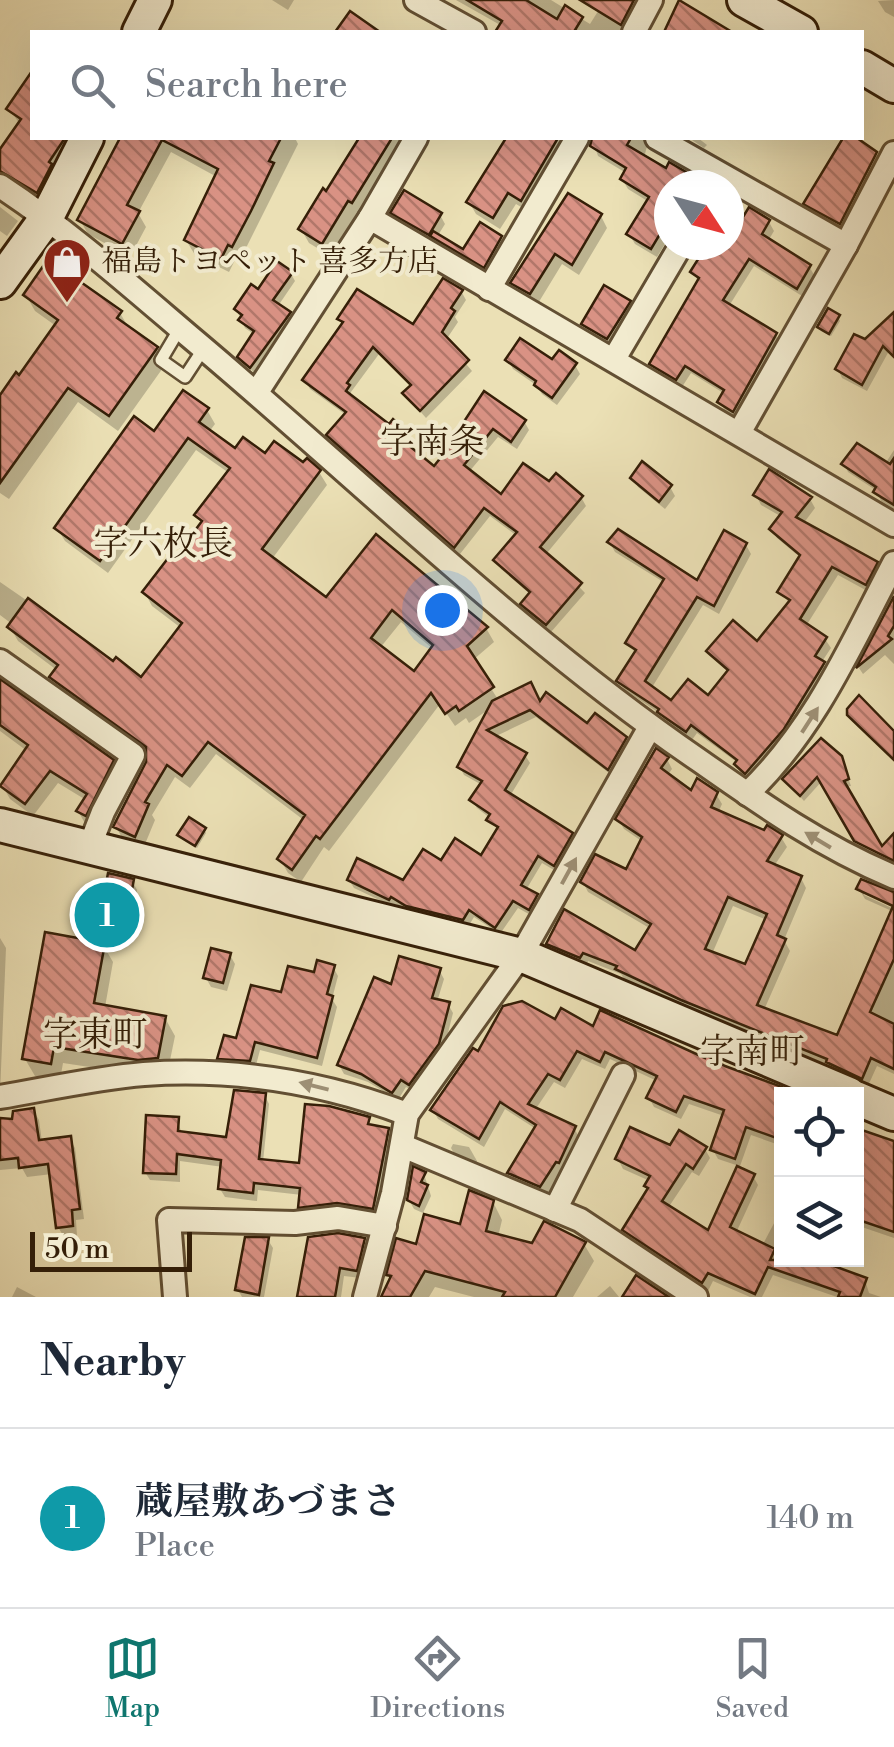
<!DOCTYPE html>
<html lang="en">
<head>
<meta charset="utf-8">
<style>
  :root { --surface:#fff; --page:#f6f6f7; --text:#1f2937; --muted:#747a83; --line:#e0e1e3; --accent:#0f766e }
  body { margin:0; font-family:"Libre Bodoni","Noto Serif JP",serif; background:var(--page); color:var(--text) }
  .controls { position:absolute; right:30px; bottom:30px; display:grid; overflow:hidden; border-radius:0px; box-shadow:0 10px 40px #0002 }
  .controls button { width:90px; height:90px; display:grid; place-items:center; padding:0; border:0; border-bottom:2px solid var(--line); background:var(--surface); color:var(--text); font:50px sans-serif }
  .compass { position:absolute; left:654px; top:170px; width:90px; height:90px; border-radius:50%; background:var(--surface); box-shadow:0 10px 40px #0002; rotate:126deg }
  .scale { position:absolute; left:30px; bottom:25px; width:162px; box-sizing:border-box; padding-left:10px; border:5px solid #351f08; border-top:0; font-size:28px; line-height:35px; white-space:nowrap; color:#351f08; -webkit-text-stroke:8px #f2ebcf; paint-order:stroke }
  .you { position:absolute; left:442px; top:610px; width:35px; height:35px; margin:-25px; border:8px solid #fff; border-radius:50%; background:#1a73e8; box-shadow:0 0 0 15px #1a73e833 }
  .badge { display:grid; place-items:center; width:65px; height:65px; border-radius:50%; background:var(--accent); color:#fff; font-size:32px; font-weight:700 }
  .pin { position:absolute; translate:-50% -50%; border:5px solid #fff; box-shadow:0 2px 10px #0006 }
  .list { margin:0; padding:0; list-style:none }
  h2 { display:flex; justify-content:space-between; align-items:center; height:130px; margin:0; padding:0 40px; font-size:42px }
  h2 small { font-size:32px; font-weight:400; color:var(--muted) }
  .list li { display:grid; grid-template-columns:65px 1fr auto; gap:30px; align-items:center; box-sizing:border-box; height:180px; padding:0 40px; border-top:2px solid var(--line) }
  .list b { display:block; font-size:38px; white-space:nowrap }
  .list p { margin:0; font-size:32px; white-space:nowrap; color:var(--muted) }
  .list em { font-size:32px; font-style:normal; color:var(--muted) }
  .icon { flex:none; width:55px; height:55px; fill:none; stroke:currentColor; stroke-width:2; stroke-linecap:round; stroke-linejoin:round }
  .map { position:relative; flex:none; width:894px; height:1297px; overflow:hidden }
  .search { position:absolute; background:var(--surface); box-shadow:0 10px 40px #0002; left:30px; right:30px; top:30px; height:110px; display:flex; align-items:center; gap:25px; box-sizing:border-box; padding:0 35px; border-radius:0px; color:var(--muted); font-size:38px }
  .sheet { height:310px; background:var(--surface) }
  nav { display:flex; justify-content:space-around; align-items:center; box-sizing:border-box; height:140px; border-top:2px solid var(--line); background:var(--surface); font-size:28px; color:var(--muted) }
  nav a { display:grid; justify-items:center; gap:5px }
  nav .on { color:var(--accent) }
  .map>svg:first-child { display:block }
</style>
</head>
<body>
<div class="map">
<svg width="894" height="1297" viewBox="0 0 894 1297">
  <defs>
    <pattern id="building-back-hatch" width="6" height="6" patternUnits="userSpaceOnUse" patternTransform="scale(2.5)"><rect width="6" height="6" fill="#d99284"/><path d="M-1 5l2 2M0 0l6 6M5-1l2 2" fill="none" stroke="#b1776a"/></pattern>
  </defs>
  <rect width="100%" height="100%" fill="#ebe0b5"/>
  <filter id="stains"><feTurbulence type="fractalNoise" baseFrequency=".002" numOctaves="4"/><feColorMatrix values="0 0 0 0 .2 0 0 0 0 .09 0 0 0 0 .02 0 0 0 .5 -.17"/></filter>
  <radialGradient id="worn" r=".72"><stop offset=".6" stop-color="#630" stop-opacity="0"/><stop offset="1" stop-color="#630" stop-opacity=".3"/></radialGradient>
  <!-- shadow -->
  <g fill="#0003" fill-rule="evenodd">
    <polygon points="272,0 294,0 288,10"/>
    <polygon points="456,0 551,0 590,24 605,0 630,0 638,11 629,32 498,32 502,26"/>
    <polygon points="894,0 894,17 885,12 878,1"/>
    <polygon points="27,83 32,87 32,138 82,138 44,204 0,183 0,153 20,124 9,109"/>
    <polygon points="123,138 220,138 233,145 237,138 295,138 298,144 240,260 236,258 229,272 195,255 186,240 217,177 171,152 138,213 146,227 130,257 88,234 80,220"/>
    <polygon points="362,138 408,138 360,215 357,213 330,256 309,243 301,229 327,194"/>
    <polygon points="518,138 572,138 528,211 516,204 500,229 476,214 469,202"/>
    <polygon points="592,138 654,138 648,142 644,158 667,172 670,166 696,185 669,185 669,237 657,257 635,244 629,234 649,202 628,189 622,179 626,173 598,156"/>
    <polygon points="689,138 698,138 707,145 704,148"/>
    <polygon points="874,151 882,165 848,236 814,217 806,204"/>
    <polygon points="0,207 18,221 7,236 0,231"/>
    <polygon points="750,211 769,222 774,231 768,241 809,266 814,275 802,296 754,266 729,306 775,334 780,343 739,420 725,411 720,402 725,394 691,373 682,387 657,373 652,364 699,283 693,272 722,255"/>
    <polygon points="393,213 440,215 445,224 437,237 464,253 501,238 505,245 489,273 398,221"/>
    <polygon points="601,216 607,228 579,275 562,264 537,305 520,294 513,283"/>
    <polygon points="291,274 295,281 278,306 294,321 255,374 240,357 255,335 245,328 236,309"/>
    <polygon points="461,291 466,300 455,317 458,322 446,340 472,371 426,418 405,394 412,387 379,354 351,392 351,398 389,428 407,434 412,443 408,448 434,470 468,428 524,421 529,430 517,449 498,437 469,472 502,497 549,484 581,497 586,506 547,553 585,593 551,632 528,613 523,604 531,595 501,569 496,560 517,536 490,516 460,554 334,444 329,435 346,415 310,389 305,380 344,325 340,319 414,328"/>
    <polygon points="26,295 120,313 130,330 156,349 165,365 118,431 78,402 9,499 0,493 0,399 20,378 56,326 35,311"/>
    <polygon points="629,303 634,312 612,347 588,333 583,324"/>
    <polygon points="894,316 894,357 889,351 867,391 842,378 838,369"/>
    <polygon points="838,317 840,321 831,336 821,331 819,327"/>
    <polygon points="508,360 575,365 580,374 557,405 542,394 536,385 513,369"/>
    <path d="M207 410 215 424 209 432 236 451 319 472 327 485 272 559 326 600 376 538 486 628 494 642 473 660 499 701 540 705 588 727 625 739 630 747 613 776 536 717 494 737 525 755 530 763 510 796 571 835 576 843 559 873 542 863 526 890 536 896 541 904 534 917 518 908 500 934 474 917 468 927 413 913 395 904 394 907 354 888 349 880 404 883 442 863 482 859 498 831 490 818 477 808 472 800 482 785 464 775 460 767 492 707 469 723 466 718 455 726 440 704 329 851 324 847 301 882 288 873 280 859 305 821 216 754 190 788 175 777 152 815 155 820 143 849 124 841 116 827 149 763V755L60 691 52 678 58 671 18 641 10 627 12 624 0 615V582L142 680 181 628 152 606 145 593 177 559 203 525 197 516 229 473 196 450 108 573 65 541 57 528 155 435ZM401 622 433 649 415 674 380 648Z"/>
    <polygon points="894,450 894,509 881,501 877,491 848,472 844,464 885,464"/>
    <polygon points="633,478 670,487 675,496 665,509 638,487"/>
    <polygon points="756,495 810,499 815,508 803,524 876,564 881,573 871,593 838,575 806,626 825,639 831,648 821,663 829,673 751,782 742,774 738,763 697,733 692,740 665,721 662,715 625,690 619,681 636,654 628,643 665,583 615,552 610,543 698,583 746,545 751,554 719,614 703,605 651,689 672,704 708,698 729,673 709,652 758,644 790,604 780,592 801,558 777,538 772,529 782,517 761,505"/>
    <polygon points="894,601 894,664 885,655 863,674 859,668"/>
    <polygon points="0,682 112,761 120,775 86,825 78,811 86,800 58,783 33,816 10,799 2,785 27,751 0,731"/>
    <path d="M667 759 672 769 667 776 692 794H716L722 804 718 813 781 837 787 847 774 866 801 878 806 888 784 940 790 951 764 1010 838 1038 894 912 865 899 859 889 894 893V904L864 890V895L894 909V1074L877 1066 867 1088 834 1072 831 1066 689 1009 624 979 621 974 588 961 586 967 555 954 549 944 636 954 651 929 588 892 583 882 628 873 643 842 624 829 618 819ZM733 906 767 920 747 967 712 954Z"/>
    <polygon points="844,766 851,786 845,787 822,781 804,801 785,780"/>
    <polygon points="204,829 206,833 197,848 180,835"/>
    <polygon points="132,881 137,890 127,945 105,941 99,932"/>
    <polygon points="0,938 6,948 0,1094"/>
    <polygon points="103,945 113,962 105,1007 165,1018 175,1036 167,1075 149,1076 63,1063 60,1080 35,1076 25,1059"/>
    <polygon points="230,955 235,964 227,991 211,987 206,978"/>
    <polygon points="333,967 338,976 332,999 337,1007 322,1066 260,1050 255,1069 225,1067 220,1058 282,995"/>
    <polygon points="439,970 444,979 437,1002 448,1004 453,1013 443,1053 414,1092 406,1087 398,1100 368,1082 344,1074 339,1065 392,987"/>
    <polygon points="556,1022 595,1029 784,1094 782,1146 751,1135 739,1169 753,1176 758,1185 736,1233 762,1246 782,1208 782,1260 835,1260 832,1268 865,1280 869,1293 881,1297 837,1297 773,1275 762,1297 750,1297 713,1281 708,1291 630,1239 625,1230 650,1190 650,1181 623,1169 618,1159 671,1148 705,1149 710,1158 699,1176 692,1172 668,1208 709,1233 739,1166 718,1159 713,1150 724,1116 689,1104 681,1119 654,1107 649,1098 657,1081 610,1059 605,1069 582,1059 565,1088 554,1082 535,1110 574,1128 579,1137 564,1171 546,1195 515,1182 510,1173 536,1129 505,1109 484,1147 438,1119 433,1110 478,1055"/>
    <polygon points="265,1096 269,1104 263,1162 302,1166 368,1119 373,1128 388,1131 392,1139 377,1216 305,1215 300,1207 302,1195 258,1190 257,1201 225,1197 220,1189 223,1167 180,1161 180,1182 150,1180 145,1172 177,1119 182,1134 228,1140"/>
    <polygon points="33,1110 39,1120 42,1142 69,1138 75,1148 84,1219 76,1220 77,1236 64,1237 58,1227 52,1174 27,1177 22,1168 0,1170 0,1120 14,1122"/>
    <polygon points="856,1125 861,1132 894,1144 894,1238 856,1225"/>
    <polygon points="453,1144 469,1147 477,1161 477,1170 459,1162 451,1148"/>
    <polygon points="424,1174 431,1196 423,1213 414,1209 409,1200"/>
    <polygon points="493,1202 502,1220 498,1237 533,1246 584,1244 594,1261 573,1297 474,1297 435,1287 429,1297 384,1297 392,1279 389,1275 417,1247 462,1227"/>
    <polygon points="268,1240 273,1248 264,1297 242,1297 238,1290"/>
    <polygon points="364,1240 369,1249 361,1278 344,1276 341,1297 300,1297"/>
    <polygon points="610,1286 619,1297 597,1297"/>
    <polygon points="17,1287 36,1297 12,1297"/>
  </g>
  <!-- building -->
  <g fill="url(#building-back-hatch)" stroke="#351f08" stroke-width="2.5" fill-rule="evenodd">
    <polygon points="467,0 526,0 557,19 565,5 583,17 575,30 579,32 495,32 502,21"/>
    <polygon points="580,0 634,0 621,25"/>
    <polygon points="679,0 732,32 664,32"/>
    <polygon points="350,11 380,32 335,32"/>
    <polygon points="32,71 32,138 65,138 49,162 52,164 37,193 0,171 0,149 21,119 6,109"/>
    <polygon points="120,138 281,138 269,161 274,163 251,211 232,247 228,245 221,259 184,240 218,169 162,140 127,205 140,211 122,244 77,220"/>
    <polygon points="359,138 392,138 352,203 348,201 322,244 298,229 323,188 326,191"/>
    <polygon points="506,138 558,138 521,201 508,193 493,218 466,202"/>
    <polygon points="592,138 631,138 627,145 666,168 669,162 686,172 682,178 693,185 669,185 669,219 651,249 626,234 649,197 620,179 626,168 590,146"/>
    <polygon points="843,138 857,138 877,152 840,224 803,204"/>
    <polygon points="404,190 442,213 429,235 390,213"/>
    <polygon points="568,193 602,214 572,265 555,254 530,294 510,283"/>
    <polygon points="749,207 770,220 762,234 811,265 797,289 749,259 723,300 777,333 733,412 717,402 724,390 685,366 676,380 649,364 699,278 690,272 707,245 721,252 729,245 729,240"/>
    <polygon points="480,222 502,236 484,268 430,236 433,231 463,249"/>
    <polygon points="48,259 122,311 117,318 158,347 109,416 68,388 0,483 0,395 16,372 19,375 58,320 23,295"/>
    <polygon points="277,261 293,272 273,300 291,312 250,368 237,357 254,331 238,320 242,315 234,309 251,284 258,289"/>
    <polygon points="443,278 463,290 451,308 455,311 442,332 469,360 420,411 402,393 411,385 373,347 347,383 350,385 346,391 389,424 393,419 409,433 402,440 434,466 466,426 463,423 484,391 526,420 511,442 493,429 464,465 501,494 523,463 549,481 556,473 583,496 540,547 582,583 546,625 520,604 530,592 493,560 517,532 484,508 454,548 326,435 346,412 302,380 343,322 337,319 357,289 413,324"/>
    <polygon points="604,285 631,301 607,339 581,324"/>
    <polygon points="828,308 840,315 829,334 817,327"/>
    <polygon points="894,312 894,357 883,346 862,385 835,369 854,334 865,339"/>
    <polygon points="520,338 552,359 559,350 577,363 552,398 534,385 536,381 505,360"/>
    <path d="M183 390 209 408 199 422 235 448 243 437 265 453 274 441 303 462 307 458 321 470 262 549 326 597 376 534 488 627 467 646 494 687 459 711 456 706 445 714 431 693 320 839 316 836 292 870 277 859 305 815 208 742 182 776 167 765 145 802 149 804 135 837 113 827 146 762V747L49 677 58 665 7 627 28 598 113 661 116 657 141 677 182 623 142 592 172 553 176 556 202 521 194 515 230 468 188 438 100 561 54 528 134 416 154 431ZM392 610 433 645 414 671 371 638Z"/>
    <polygon points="857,443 890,464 894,458 894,505 873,492 876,487 841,464"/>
    <polygon points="642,461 672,485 659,502 630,478"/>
    <polygon points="769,469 812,497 796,517 878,562 866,585 832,567 800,619 827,637 815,656 825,662 784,729 745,774 734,764 737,760 691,725 686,732 657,712 659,709 616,681 636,650 625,643 664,579 607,542 618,529 697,580 724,530 747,543 714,606 697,597 645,681 671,700 688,679 708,695 728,670 706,651 733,620 757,641 790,600 777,592 800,555 769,529 782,512 753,495"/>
    <polygon points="894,596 894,626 888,636 892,639 856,668"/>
    <polygon points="0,679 114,760 86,816 76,811 87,794 50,771 25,804 0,786 28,745 0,725"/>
    <polygon points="531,682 540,701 546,692 587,723 595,713 627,737 608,770 530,710 487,730 527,753 505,790 573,833 554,866 538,856 521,885 538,894 529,910 513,901 495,928 469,910 463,920 406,906 391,897 389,900 347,880 357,858 403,880 423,849 441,860 455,838 481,855 498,827 486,820 490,814 469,800 482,781 457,767 492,701"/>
    <polygon points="859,695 894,731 894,760 847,715 847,709"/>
    <polygon points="821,738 842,756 849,779 844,781 882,846 894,833 894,861 854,841 817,777 800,796 782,779"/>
    <path d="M656 748 669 757 661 768 691 790 697 778 718 792 711 807 764 830 767 825 783 835 767 861 802 876 777 935 786 939 757 1005 837 1035 893 906 856 889 861 879 894 892V959L870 1012 894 1024V1069L871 1058 862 1079 826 1062 827 1059 681 1000 615 969 617 966 583 953 580 958 546 944 564 909 635 950 651 924 580 882 595 854 626 869 642 837 615 819ZM728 897 767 914 745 964 705 949Z"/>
    <polygon points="189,817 206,828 195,846 177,835"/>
    <polygon points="108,873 134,879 123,938 97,933"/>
    <polygon points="45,932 105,943 94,1003 166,1016 158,1058 138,1060 54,1047 51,1064 22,1059"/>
    <polygon points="211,948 231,953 223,983 203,978"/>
    <polygon points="399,956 441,968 432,998 450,1002 439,1044 409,1085 401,1080 392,1093 361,1074 337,1065 374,977 391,984"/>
    <polygon points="317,960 335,965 327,994 333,996 317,1058 255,1042 250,1061 217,1059 224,1035 236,1038 251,985 281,992 288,966 314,972"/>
    <polygon points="522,1001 555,1019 561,1008 593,1026 600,1010 705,1058 706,1055 725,1066 782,1087 782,1140 746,1127 735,1159 710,1150 724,1110 684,1096 676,1112 646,1098 657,1076 605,1052 600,1062 577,1051 560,1080 548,1074 528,1104 576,1126 559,1163 556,1162 540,1187 510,1174 507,1173 536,1125 500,1102 479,1139 430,1110 473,1048 478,1051 503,1006"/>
    <polygon points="234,1090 266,1093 259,1159 299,1163 305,1104 329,1106 370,1117 368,1124 389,1128 373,1209 337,1203 298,1208 300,1188 254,1183 253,1193 218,1189 221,1160 177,1154 176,1174 143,1173 146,1115 179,1117 178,1131 226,1137"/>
    <polygon points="34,1108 39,1140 71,1136 80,1209 72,1210 73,1226 56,1228 48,1164 19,1168 18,1158 0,1160 0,1118 12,1119 13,1111"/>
    <polygon points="630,1127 670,1145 679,1130 707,1147 693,1169 686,1164 662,1201 708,1230 737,1166 755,1174 730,1227 775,1249 770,1260 833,1260 831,1265 867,1278 860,1297 838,1297 840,1292 768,1267 755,1294 708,1273 702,1283 622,1230 648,1188 644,1186 650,1176 615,1159"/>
    <polygon points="856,1128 894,1141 894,1232 856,1219"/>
    <polygon points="413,1166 426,1172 421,1182 428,1185 419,1206 407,1200"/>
    <polygon points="469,1190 494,1200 486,1231 532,1243 544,1221 586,1242 555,1297 502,1297 505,1292 425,1271 410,1297 381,1297 391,1276 386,1275 396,1238 416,1244 424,1214 460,1224"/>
    <polygon points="338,1233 365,1238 357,1271 340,1268 335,1297 297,1297 308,1237"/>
    <polygon points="245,1237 269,1237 259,1295 235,1290"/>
    <polygon points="636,1275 669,1297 622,1297"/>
  </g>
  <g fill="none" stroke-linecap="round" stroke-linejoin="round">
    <!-- lane casing -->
    <g stroke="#624f33" stroke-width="16">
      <polyline id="lane" points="180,328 161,360 185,377 204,348"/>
    </g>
    <!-- street casing -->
    <g stroke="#624f33" stroke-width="28">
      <g id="street">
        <polyline points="416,0 474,32"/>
        <polyline points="634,32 651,0"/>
        <polyline points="657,138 846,245"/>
        <path d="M0 186C67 230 128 284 189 336 357 477 519 637 700 761 764 806 821 846 894 877"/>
        <polyline points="370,218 416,138"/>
        <polyline points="489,289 577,138"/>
        <polyline points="614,359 681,245"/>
        <polyline points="257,392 370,218 894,525"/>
        <polyline points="739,433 846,245 894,153"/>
        <polyline points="0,661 133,755 103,812 89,848"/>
        <path d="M747 794C815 729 851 645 894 563"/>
        <path d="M0 1097C47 1089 96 1078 144 1074 234 1068 323 1082 407 1114"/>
        <polyline points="403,1146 580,1220 696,1297"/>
        <polyline points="555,1210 623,1075"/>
        <polyline points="175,1297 169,1220 295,1223 338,1218 385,1226"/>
        <polyline points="365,1297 393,1193 407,1114 521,955 650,727"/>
      </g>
    </g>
    <!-- secondary casing -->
    <g stroke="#351f08" stroke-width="38">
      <g id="secondary">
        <polyline points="744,0 801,32"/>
        <polyline points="139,32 155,0"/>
        <polyline points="862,67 894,86"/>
        <polyline points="0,282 47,217 87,138"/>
        <polyline points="0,825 521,955 849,1094"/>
        <polyline points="856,1098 894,1114"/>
      </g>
    </g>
    <!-- lane -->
    <use href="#lane" stroke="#f2ebcf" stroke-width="11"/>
    <!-- street -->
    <use href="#street" stroke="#f2ebcf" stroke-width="22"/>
    <!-- secondary -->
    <use href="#secondary" stroke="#f2ebcf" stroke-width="32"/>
  </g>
  <!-- one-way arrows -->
  <defs><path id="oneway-solid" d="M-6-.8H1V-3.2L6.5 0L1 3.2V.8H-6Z" transform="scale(2.5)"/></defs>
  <g fill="#9d8f75">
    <use href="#oneway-solid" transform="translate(810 720) rotate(-57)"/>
    <use href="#oneway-solid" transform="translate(818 840) rotate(-149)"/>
    <use href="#oneway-solid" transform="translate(569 871) rotate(-61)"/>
    <use href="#oneway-solid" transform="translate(314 1086) rotate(-166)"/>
  </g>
  <!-- icons -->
  <defs>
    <g id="shop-pin" transform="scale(2.5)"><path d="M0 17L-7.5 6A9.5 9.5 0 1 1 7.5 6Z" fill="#8f2418" stroke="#f2ebcf"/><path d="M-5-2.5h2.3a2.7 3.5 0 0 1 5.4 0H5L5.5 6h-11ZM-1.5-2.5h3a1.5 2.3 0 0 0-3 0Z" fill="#fff"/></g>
  </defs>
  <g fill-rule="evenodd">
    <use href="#shop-pin" x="67" y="262"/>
  </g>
  <g text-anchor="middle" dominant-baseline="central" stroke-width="8" stroke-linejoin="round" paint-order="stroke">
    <!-- poi labels -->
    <g font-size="30" fill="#351f08" stroke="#f2ebcf" text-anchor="start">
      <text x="102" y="262">福島トヨペット 喜多方店</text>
    </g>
    <!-- quarter labels -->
    <g font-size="35" fill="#351f08" stroke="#f2ebcf">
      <text x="432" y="442">字南条</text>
      <text x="163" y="544">字六枚長</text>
      <text x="95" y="1035">字東町</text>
      <text x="752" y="1052">字南町</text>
    </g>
  </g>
  <rect width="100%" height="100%" filter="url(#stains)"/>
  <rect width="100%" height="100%" fill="url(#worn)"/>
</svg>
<div class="controls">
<button><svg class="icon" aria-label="locate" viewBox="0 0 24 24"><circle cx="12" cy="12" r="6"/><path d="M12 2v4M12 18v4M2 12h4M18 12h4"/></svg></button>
<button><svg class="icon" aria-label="layers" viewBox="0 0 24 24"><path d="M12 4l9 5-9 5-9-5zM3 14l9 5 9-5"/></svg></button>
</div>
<svg class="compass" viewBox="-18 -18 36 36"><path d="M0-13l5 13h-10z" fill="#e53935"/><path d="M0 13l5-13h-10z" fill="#747a83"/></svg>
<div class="scale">50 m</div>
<div class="you"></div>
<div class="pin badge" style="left:107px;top:915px;background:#0f9aa8">1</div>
<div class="search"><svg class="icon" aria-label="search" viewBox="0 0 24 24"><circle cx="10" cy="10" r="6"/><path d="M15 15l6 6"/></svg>Search here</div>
</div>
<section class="sheet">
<h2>Nearby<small></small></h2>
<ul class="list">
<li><span class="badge" style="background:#0f9aa8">1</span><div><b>蔵屋敷あづまさ</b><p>Place</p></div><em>140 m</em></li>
</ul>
</section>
<nav>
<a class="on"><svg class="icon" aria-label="map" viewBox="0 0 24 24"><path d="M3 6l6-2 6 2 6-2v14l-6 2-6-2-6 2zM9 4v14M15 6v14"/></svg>Map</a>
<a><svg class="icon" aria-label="directions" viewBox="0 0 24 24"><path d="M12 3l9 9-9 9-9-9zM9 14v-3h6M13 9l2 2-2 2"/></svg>Directions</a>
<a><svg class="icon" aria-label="saved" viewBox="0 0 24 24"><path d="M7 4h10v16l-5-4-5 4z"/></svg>Saved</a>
</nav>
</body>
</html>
